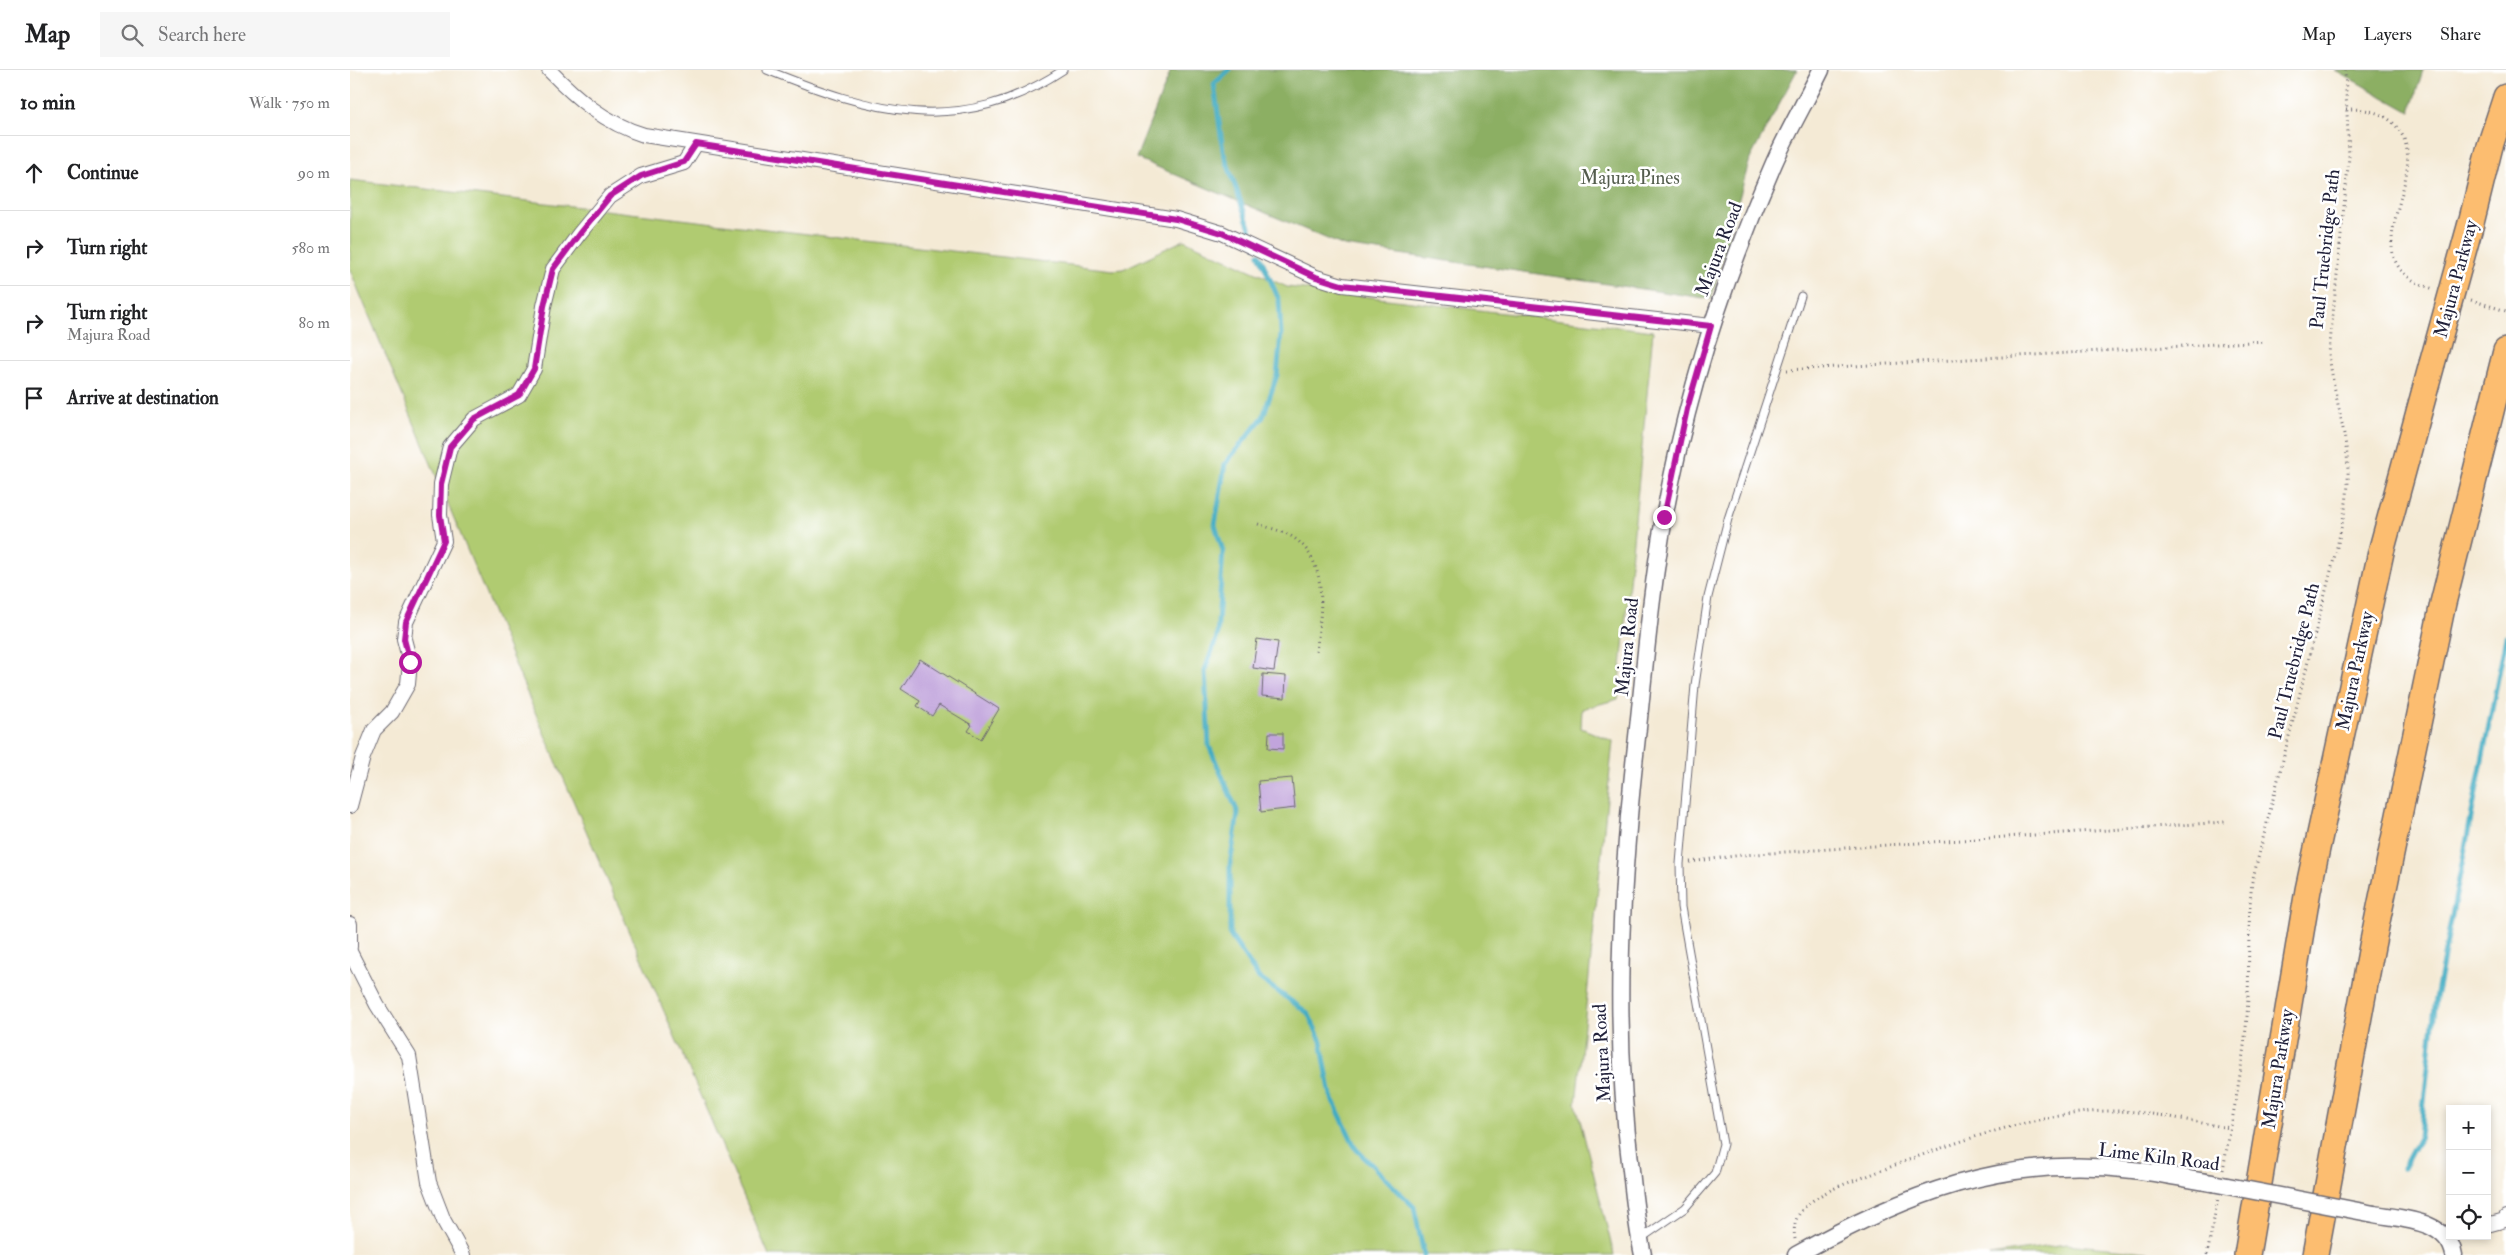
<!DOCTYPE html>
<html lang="en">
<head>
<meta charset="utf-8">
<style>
  :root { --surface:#fff; --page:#f6f6f6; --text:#202124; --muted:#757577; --line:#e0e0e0 }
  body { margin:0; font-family:"IM FELL Double Pica",serif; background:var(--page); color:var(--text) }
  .controls { position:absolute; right:15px; bottom:15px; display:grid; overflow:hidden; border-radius:0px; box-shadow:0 2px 8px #0003 }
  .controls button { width:45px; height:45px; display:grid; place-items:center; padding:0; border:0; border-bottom:1px solid var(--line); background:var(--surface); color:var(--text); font:25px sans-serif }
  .stop { position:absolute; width:15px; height:15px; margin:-11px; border:4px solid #b5179e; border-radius:50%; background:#fff }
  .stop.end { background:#b5179e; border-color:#fff; box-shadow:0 1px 5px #0008 }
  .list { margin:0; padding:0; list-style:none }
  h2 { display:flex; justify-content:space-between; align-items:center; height:65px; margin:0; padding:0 20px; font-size:21px }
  h2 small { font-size:16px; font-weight:400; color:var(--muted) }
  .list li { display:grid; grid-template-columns:32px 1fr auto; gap:15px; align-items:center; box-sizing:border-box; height:75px; padding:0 20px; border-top:1px solid var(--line) }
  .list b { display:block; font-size:19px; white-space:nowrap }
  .list p { margin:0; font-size:16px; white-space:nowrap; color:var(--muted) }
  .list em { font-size:16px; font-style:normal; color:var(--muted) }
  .icon { flex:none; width:28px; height:28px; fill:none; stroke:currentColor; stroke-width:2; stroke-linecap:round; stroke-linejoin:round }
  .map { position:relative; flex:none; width:2156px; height:1185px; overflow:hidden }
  header { display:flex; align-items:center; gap:30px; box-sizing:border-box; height:70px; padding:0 25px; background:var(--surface); border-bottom:1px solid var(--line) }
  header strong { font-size:24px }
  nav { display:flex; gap:28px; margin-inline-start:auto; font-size:18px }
  .search { width:350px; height:45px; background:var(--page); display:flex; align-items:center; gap:12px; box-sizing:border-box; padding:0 18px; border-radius:0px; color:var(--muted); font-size:19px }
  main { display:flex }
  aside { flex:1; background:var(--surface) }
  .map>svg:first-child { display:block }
</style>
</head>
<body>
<header>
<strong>Map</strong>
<div class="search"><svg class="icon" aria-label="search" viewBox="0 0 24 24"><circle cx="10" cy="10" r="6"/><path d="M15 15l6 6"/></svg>Search here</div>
<nav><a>Map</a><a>Layers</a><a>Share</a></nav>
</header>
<main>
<aside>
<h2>10 min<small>Walk · 750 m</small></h2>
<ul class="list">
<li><svg class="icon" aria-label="ahead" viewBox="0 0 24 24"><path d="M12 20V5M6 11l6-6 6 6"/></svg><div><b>Continue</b></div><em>90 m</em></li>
<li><svg class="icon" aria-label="right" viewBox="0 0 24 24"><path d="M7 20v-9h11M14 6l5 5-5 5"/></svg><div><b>Turn right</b></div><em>580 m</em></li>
<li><svg class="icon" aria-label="right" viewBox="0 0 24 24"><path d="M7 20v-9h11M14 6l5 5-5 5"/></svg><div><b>Turn right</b><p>Majura Road</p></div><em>80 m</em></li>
<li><svg class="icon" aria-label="arrive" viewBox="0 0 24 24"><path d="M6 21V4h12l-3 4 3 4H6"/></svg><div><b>Arrive at destination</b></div></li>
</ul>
</aside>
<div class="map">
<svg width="2156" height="1185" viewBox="0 0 2156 1185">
  <rect width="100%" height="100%" fill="#fff"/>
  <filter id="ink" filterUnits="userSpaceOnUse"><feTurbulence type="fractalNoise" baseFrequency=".02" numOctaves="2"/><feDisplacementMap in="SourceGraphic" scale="10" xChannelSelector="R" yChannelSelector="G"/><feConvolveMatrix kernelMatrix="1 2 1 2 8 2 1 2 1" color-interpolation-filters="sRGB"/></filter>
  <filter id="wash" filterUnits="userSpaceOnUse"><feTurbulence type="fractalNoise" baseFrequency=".0096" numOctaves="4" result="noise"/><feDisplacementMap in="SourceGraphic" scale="20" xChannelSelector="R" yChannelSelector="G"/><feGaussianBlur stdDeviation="1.12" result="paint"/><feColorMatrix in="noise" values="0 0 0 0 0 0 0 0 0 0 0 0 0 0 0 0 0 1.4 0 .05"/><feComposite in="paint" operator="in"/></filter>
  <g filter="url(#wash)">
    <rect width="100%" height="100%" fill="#f4ead5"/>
    <!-- green -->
    <g fill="#b0cb71" stroke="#697656">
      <polygon points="0,110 763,200 773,199 834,170 937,217 1303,261 1268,629 1232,639 1231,658 1263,671 1226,1034 1264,1185 419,1185 185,642 0,200"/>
      <polygon points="1716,1174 1817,1184 1640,1185"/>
    </g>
    <!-- forest -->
    <g fill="#8caf63" stroke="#57684f">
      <polygon points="821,0 1447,0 1400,89 1361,229 994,176 786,88"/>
      <polygon points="1985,0 2073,0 2060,42"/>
    </g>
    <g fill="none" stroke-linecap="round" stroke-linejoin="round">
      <!-- stream -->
      <g stroke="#42acc2" stroke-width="5">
        <polyline points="879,0 864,14 873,81 906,176"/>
        <polyline points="909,184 929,230 931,264 927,305 913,347 875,394 865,455 873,481 867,567 855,600 859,676 888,743 880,795 880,865 909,908 958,943 971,971 981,1026 1006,1079 1064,1137 1074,1185"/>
        <polyline points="2053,1098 2070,1066 2086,928 2156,567"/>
      </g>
    </g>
    <g id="blocks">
      <!-- building -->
      <g fill="#c1a4dc">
        <polygon points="907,569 928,572 924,601 903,598"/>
        <polygon points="570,589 649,639 631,669 618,661 622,655 589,635 582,646 567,636 570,631 551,619"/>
        <polygon points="913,604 936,606 935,628 912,626"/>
        <polygon points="919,663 933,663 933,679 918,678"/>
        <polygon points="942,708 945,738 911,742 908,711"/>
      </g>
    </g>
  </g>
  <g filter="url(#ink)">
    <use href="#blocks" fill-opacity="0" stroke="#6c6871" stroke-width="1"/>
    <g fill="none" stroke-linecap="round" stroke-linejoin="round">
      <!-- service casing -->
      <g stroke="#6c6871" stroke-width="9">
        <g id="service">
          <path d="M417 0C523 43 610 68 713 0"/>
          <polyline points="1290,1169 1335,1138 1365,1103 1373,1074 1331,837 1330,794 1345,615 1358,527 1378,449 1451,226"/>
        </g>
      </g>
      <!-- minor casing -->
      <g stroke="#6c6871" stroke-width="16">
        <g id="minor">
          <path d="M199 0C227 29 255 53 294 65L826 149 872 163 966 207 992 215 1361 256"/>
          <polyline points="0,736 13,687 24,660 42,642 58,614 60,592 54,569 56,552 94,471 90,445 91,414 100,377 124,349 169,325 184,299 194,236 203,199 229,164 260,126 291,106 334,93 346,74"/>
          <polyline points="0,854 0,877"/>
          <polyline points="0,882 27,935 59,986 79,1112 94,1151 113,1185"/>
          <polyline points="2137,1155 2155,1150 2156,1147"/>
        </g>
      </g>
      <!-- tertiary casing -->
      <g stroke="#6c6871" stroke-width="19">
        <g id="tertiary">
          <path d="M2024 1144C2052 1149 2098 1150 2104 1185"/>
          <path d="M1293 1185C1287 1157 1284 1129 1281 1100 1263 960 1270 825 1285 685 1294 606 1300 527 1314 448 1336 326 1374 207 1424 93 1438 61 1456 31 1471 0"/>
          <path d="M1446 1185C1556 1124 1654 1084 1783 1100 1809 1103 1836 1109 1862 1113"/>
        </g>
      </g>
      <!-- motorway casing -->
      <g stroke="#6c6871" stroke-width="28">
        <g id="motorway">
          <polyline points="2121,153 2140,76 2156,27"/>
          <polyline points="1897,1185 1958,820 2031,482 2082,294"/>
          <polyline points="1965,1185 2022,876 2093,533 2156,281"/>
        </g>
      </g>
      <!-- path -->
      <g stroke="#6c6871" stroke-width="3" stroke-dasharray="1 4" stroke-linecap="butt">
        <path d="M1996 39C2015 39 2032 41 2045 55 2091 104 1989 191 2084 219"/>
        <polyline points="2121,230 2156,241"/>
        <polyline points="1437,300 1916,271"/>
        <path d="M908 454C919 458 934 461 944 468 980 493 971 545 966 582"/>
        <polyline points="1340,792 1392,785 1875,752"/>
        <path d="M1873 1100C1882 1049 1893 998 1897 946 1900 901 1897 857 1902 812L1988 473C1993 449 1999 426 1998 401 1997 361 1983 323 1979 283L1999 87 1995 0"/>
        <path d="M1445 1169C1443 1157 1445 1147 1454 1138 1473 1119 1502 1112 1525 1103 1593 1076 1692 1040 1764 1041 1802 1041 1842 1052 1880 1058"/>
        <polyline points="1857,1185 1868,1128"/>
      </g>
      <!-- service -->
      <use href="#service" stroke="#fff" stroke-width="7"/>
      <!-- minor -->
      <use href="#minor" stroke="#fff" stroke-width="14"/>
      <!-- tertiary -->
      <use href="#tertiary" stroke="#fff" stroke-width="16"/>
      <!-- motorway -->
      <use href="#motorway" stroke="#fcbd6f" stroke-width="25"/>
      <!-- tertiary-bridge casing -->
      <g stroke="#6c6871" stroke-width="19" stroke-linecap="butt">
        <polyline id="tertiary-bridge" points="1862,1113 2024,1144"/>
      </g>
      <!-- motorway-bridge casing -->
      <g stroke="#6c6871" stroke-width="28" stroke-linecap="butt">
        <polyline id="motorway-bridge" points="2082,294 2121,153"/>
      </g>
      <!-- tertiary-bridge -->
      <use href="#tertiary-bridge" stroke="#fff" stroke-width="16"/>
      <!-- motorway-bridge -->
      <use href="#motorway-bridge" stroke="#fcbd6f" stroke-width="25"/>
    </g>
  </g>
  <g fill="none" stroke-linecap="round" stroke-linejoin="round" filter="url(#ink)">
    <!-- route -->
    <polyline stroke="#b5179e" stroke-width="6" points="60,592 54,569 56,552 94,471 90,445 91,414 100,377 124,349 169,325 184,299 194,236 203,199 229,164 260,126 291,106 334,92 346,74 826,149 872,163 966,207 992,215 1361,256 1337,339 1314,447"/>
  </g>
  <g text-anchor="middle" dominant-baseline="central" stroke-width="5" stroke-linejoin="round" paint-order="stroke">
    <!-- park labels -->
    <g font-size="19" fill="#545d4e" stroke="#fff">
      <text x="1280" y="108">Majura Pines</text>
    </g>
    <!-- street labels -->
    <g font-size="19" fill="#22223b" stroke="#fff">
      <text transform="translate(1369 179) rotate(-69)">Majura Road</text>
      <text transform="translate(1975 179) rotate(-84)">Paul Truebridge Path</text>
      <text transform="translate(2106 209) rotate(-75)">Majura Parkway</text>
      <text transform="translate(1277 577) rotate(-84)">Majura Road</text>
      <text transform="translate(1944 591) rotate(-76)">Paul Truebridge Path</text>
      <text transform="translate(2005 601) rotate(-78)">Majura Parkway</text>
      <text transform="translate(1252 983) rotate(-93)">Majura Road</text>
      <text transform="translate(1928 999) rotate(-81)">Majura Parkway</text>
      <text transform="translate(1809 1087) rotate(7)">Lime Kiln Road</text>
    </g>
  </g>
</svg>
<div class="controls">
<button>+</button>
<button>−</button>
<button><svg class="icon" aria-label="locate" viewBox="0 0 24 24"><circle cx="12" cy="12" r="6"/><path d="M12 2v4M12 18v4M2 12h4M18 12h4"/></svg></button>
</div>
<div class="stop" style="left:60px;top:592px"></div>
<div class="stop end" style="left:1314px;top:447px"></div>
</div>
</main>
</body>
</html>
